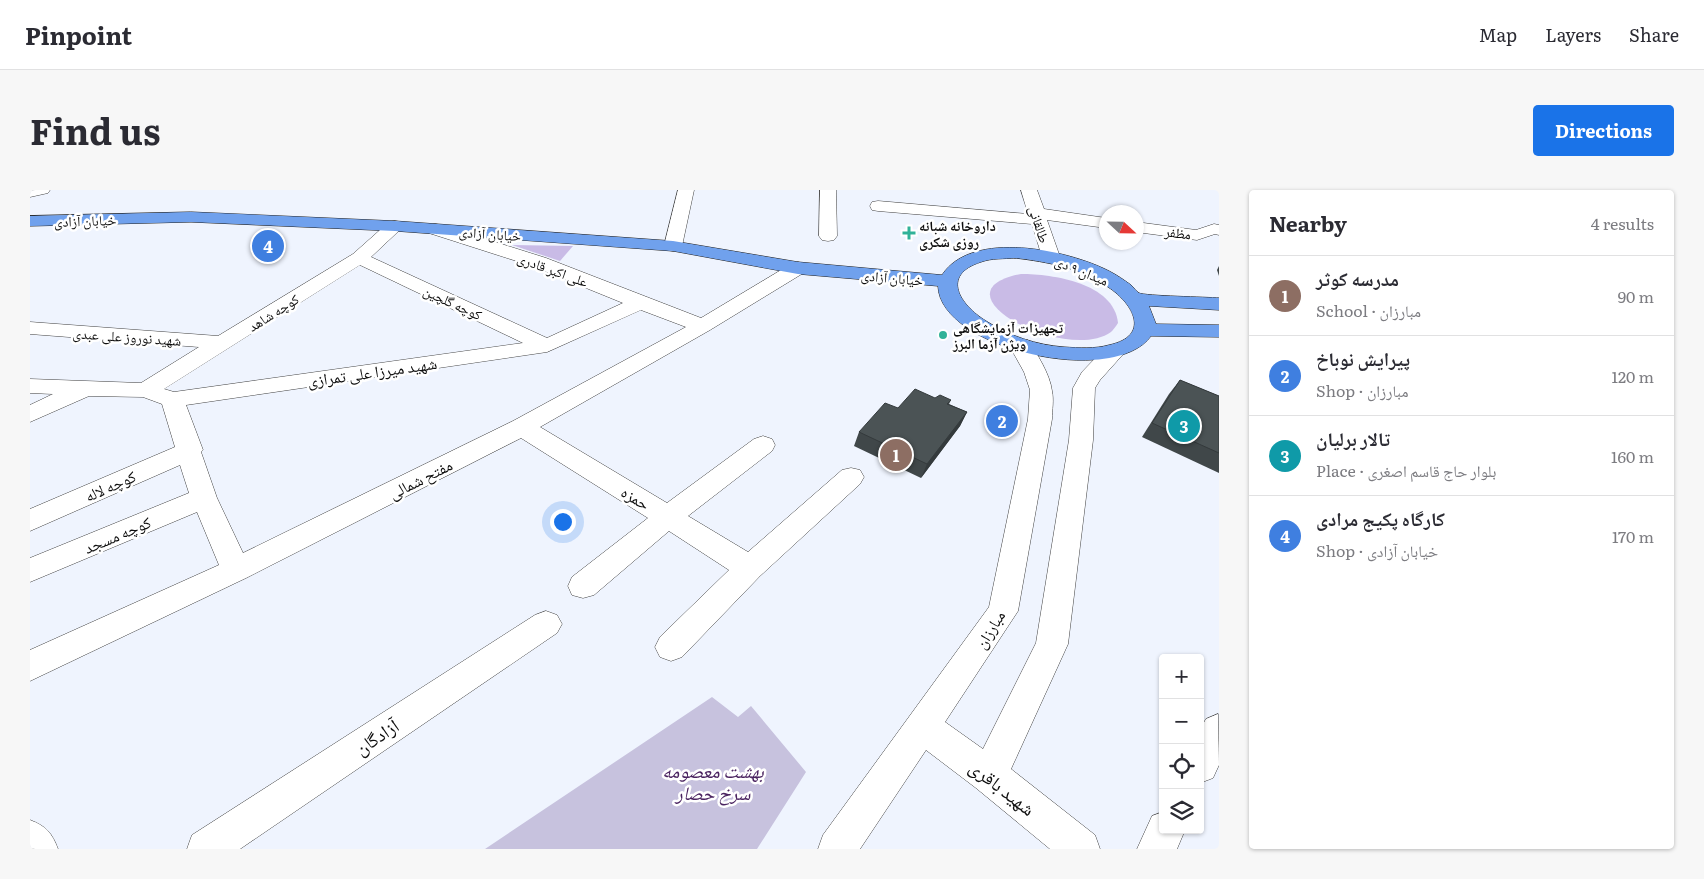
<!DOCTYPE html>
<html lang="en">
<head>
<meta charset="utf-8">
<style>
  :root { --surface:#fff; --page:#f7f7f7; --text:#2b2b33; --muted:#7c7c81; --line:#e1e1e2; --accent:#1a73e8 }
  body { margin:0; font-family:Literata,"Noto Naskh Arabic",serif; background:var(--page); color:var(--text) }
  .controls { position:absolute; right:15px; bottom:15px; display:grid; overflow:hidden; border-radius:5px; box-shadow:0 1px 4px #0004 }
  .controls button { width:45px; height:45px; display:grid; place-items:center; padding:0; border:0; border-bottom:1px solid var(--line); background:var(--surface); color:var(--text); font:25px sans-serif }
  .compass { position:absolute; left:1069px; top:15px; width:45px; height:45px; border-radius:50%; background:var(--surface); box-shadow:0 1px 4px #0004; rotate:112deg }
  .you { position:absolute; left:532px; top:331px; width:18px; height:18px; margin:-12px; border:4px solid #fff; border-radius:50%; background:#1a73e8; box-shadow:0 0 0 8px #1a73e833 }
  .badge { display:grid; place-items:center; width:32px; height:32px; border-radius:50%; background:var(--accent); color:#fff; font-size:16px; font-weight:700 }
  .pin { position:absolute; translate:-50% -50%; border:2px solid #fff; box-shadow:0 1px 5px #0006 }
  .list { margin:0; padding:0; list-style:none }
  h2 { display:flex; justify-content:space-between; align-items:center; height:65px; margin:0; padding:0 20px; font-size:21px }
  h2 small { font-size:16px; font-weight:400; color:var(--muted) }
  .list li { display:grid; grid-template-columns:32px 1fr auto; gap:15px; align-items:center; box-sizing:border-box; height:80px; padding:0 20px; border-top:1px solid var(--line) }
  .list b { display:block; font-size:19px; white-space:nowrap }
  .list p { margin:0; font-size:16px; white-space:nowrap; color:var(--muted) }
  .list em { font-size:16px; font-style:normal; color:var(--muted) }
  .icon { flex:none; width:28px; height:28px; fill:none; stroke:currentColor; stroke-width:2; stroke-linecap:round; stroke-linejoin:round }
  .map { position:relative; flex:none; width:1189px; height:659px; overflow:hidden; border-radius:5px }
  header { display:flex; align-items:center; gap:30px; box-sizing:border-box; height:70px; padding:0 25px; background:var(--surface); border-bottom:1px solid var(--line) }
  header strong { font-size:24px }
  nav { display:flex; gap:28px; margin-inline-start:auto; font-size:18px }
  .intro { display:flex; align-items:center; justify-content:space-between; box-sizing:border-box; height:120px; padding:0 30px }
  h1 { margin:0; font-size:35px }
  .button { padding:12px 22px; border-radius:5px; background:var(--accent); color:#fff; font-size:18px; font-weight:700 }
  main { display:flex; gap:30px; padding:0 30px }
  aside { flex:1; background:var(--surface); border-radius:5px; box-shadow:0 1px 4px #0004 }
  .map>svg:first-child { display:block }
</style>
</head>
<body>
<header>
<strong>Pinpoint</strong>
<nav><a>Map</a><a>Layers</a><a>Share</a></nav>
</header>
<div class="intro"><h1>Find us</h1><a class="button">Directions</a></div>
<main>
<div class="map">
<svg width="1189" height="659" viewBox="0 0 1189 659">
  <rect width="100%" height="100%" fill="#eff4fe"/>
  <!-- green -->
  <g fill="#c9bbe6">
    <polygon points="482,55 543,56 530,71"/>
    <path d="M991 84C1023 84 1084 93 1088 133 1086 136 1083 140 1081 142 1036 174 899 102 991 84Z"/>
  </g>
  <!-- cemetery -->
  <polygon fill="#c7c2de" points="682,507 708,527 721,516 776,582 727,659 455,659"/>
  <g fill="none" stroke-linecap="round" stroke-linejoin="round">
    <!-- minor casing -->
    <g stroke="#414141" stroke-width="1">
      <g id="minor">
        <polygon points="0,0 20,0 18,3 0,7"/>
        <polygon points="648,0 664,0 652,56 649,60 643,61 637,60 634,56"/>
        <polygon points="790,0 806,0 807,46 804,50 798,51 792,50 789,46"/>
        <polygon points="991,0 1007,0 1014,19 1076,28 1076,38 1017,30 1030,67 1027,71 1021,73 1015,71 1012,67 1002,34 848,21 842,20 840,16 842,12 848,11 998,24"/>
        <path d="M365 31 371 32 374 36 341 67 517 148 593 113 502 76 399 43 396 39 399 35 405 34 411 35 516 68 671 128 761 74 768 72 775 74 777 78 775 82 680 140 510 237 637 313 724 249 733 246 742 249 745 255 742 261 658 326 718 362 812 280 821 278 830 280 834 287 830 294 730 386 652 467 641 471 630 467 625 457 630 447 699 380 639 341 564 405 553 408 542 405 538 396 542 387 618 328 491 248 216 388 0 491V460L189 375 167 322 0 392V368L159 303 150 275 0 341V319L145 257 132 214 113 207 59 206 0 232V215L23 204 0 203V189L111 193 169 157 0 144V132L188 146 323 64 359 32ZM330 75 493 153 144 202 134 199ZM611 120 656 137 483 231 213 363 187 308 171 262 173 260 156 215 517 162Z"/>
        <polygon points="1106,32 1166,40 1184,34 1189,35 1189,45 1185,44 1167,50 1106,42"/>
        <path d="M990 149 998 150C1007 164 1020 184 1022 201 1024 210 1022 220 1022 229L988 421 915 532 953 559 1006 453 1039 250 1043 198 1052 182 1077 156 1085 155 1093 156 1096 161 1070 190 1065 198 1063 250 1038 454 981 579 1065 645 1070 659H1020L946 598 896 560 830 659H788L793 645 959 417 998 229 1000 200 994 182 979 155 982 150Z"/>
        <polygon points="516,421 527,425 532,434 527,443 210,659 157,659 162,645 505,425"/>
        <polygon points="1188,524 1189,575 1183,588 1170,593 1170,539 1176,529"/>
        <polygon points="1133,622 1133,640 1155,640 1147,659 1107,659 1122,626"/>
        <path d="M0 630C16 636 22 643 28 659H0Z"/>
      </g>
    </g>
    <!-- major casing -->
    <g stroke="#1f1f1f" stroke-width="1">
      <path id="major" d="M161 22 365 31 643 51 768 72 912 85C942 39 1038 60 1079 81 1087 85 1094 90 1101 95 1103 97 1107 102 1109 103 1115 106 1178 107 1189 108V120L1119 116 1126 134 1189 135V147L1121 146C1084 198 910 159 908 96L768 84 643 61 365 41 161 32 0 36V26ZM985 68C1018 72 1051 78 1078 97 1104 114 1121 146 1079 155 1065 159 1049 158 1034 157 1007 155 979 146 956 131 930 115 910 85 951 72 962 68 974 69 985 68Z"/>
    </g>
    <!-- minor -->
    <use href="#minor" fill="#fff" fill-rule="evenodd"/>
    <!-- major -->
    <use href="#major" fill="#70a1ed" fill-rule="evenodd"/>
  </g>
  <!-- wall -->
  <g fill="#404749">
    <polygon points="1189,76 1189,86 1187,80"/>
    <polygon points="1150,190 1189,206 1189,283 1112,247 1139,204"/>
    <polygon points="905,208 921,210 919,214 937,222 930,236 891,288 824,256 829,242 868,218"/>
  </g>
  <!-- shaded-wall -->
  <polygon fill="#343a3c" points="937,222 930,236 891,288 897,274"/>
  <!-- building -->
  <g fill="#4b5355" stroke="#343a3c">
    <polygon points="1150,190 1189,206 1189,263 1122,233"/>
    <polygon points="885,199 905,208 910,205 921,210 917,214 937,222 897,274 829,242 855,213 868,218"/>
  </g>
  <!-- markers -->
  <g fill="#31b298" stroke="#fff" stroke-width="2">
    <path d="M876.5 35.5h5v5h5v5h-5v5h-5v-5h-5v-5h5z"/>
    <circle cx="913" cy="145" r="5"/>
  </g>
  <g text-anchor="middle" dominant-baseline="central" stroke-width="5" stroke-linejoin="round" paint-order="stroke">
    <!-- far-street labels -->
    <g font-size="14" fill="#0e0e0e" stroke="#fff">
      <text transform="translate(55 30) rotate(-2)">خیابان آزادی</text>
      <text transform="translate(1010 34) rotate(72)">طالقانی</text>
      <text transform="translate(1148 42) rotate(7)">مظفر</text>
      <text transform="translate(460 43) rotate(4)">خیابان آزادی</text>
      <text transform="translate(523 79) rotate(20)">علی اکبر قادری</text>
      <text transform="translate(1052 80) rotate(22)">میدان ۹ دی</text>
      <text transform="translate(862 87) rotate(5)">خیابان آزادی</text>
      <text transform="translate(423 112) rotate(25)">کوچه گلچین</text>
      <text transform="translate(243 122) rotate(-32)">کوچه شاهد</text>
      <text transform="translate(97 146) rotate(4)">شهید نوروز علی عبدی</text>
    </g>
    <!-- far-poi labels -->
    <g font-size="14" font-weight="bold" fill="#0e0e0e" stroke="#fff" text-anchor="start">
      <text x="889" y="35">داروخانه شبانه<tspan x="889" dy="16">روزی شکری</tspan></text>
      <text x="923" y="137">تجهیزات آزمایشگاهی<tspan x="923" dy="16">ویژن آزما البرز</tspan></text>
    </g>
    <!-- street labels -->
    <g font-size="16" fill="#0e0e0e" stroke="#fff">
      <text transform="translate(342 181) rotate(-8)">شهید میرزا علی تمرازی</text>
      <text transform="translate(390 288) rotate(-27)">مفتح شمالی</text>
      <text transform="translate(80 295) rotate(-24)">کوچه لاله</text>
      <text transform="translate(606 307) rotate(31)">حمزه</text>
      <text transform="translate(87 344) rotate(-23)">کوچه مسجد</text>
      <text transform="translate(959 439) rotate(-58)">مبارزان</text>
    </g>
    <!-- near-street labels -->
    <g font-size="19" fill="#0e0e0e" stroke="#fff">
      <text transform="translate(346 546) rotate(-34)">آزادگان</text>
      <text transform="translate(973 597) rotate(38)">شهید باقری</text>
    </g>
    <!-- near-park labels -->
    <g font-size="19" font-style="italic" fill="#4a2360" stroke="#fff">
      <text x="683" y="580">بهشت معصومه<tspan x="683" dy="22">سرخ حصار</tspan></text>
    </g>
  </g>
</svg>
<div class="controls">
<button>+</button>
<button>−</button>
<button><svg class="icon" aria-label="locate" viewBox="0 0 24 24"><circle cx="12" cy="12" r="6"/><path d="M12 2v4M12 18v4M2 12h4M18 12h4"/></svg></button>
<button><svg class="icon" aria-label="layers" viewBox="0 0 24 24"><path d="M12 4l9 5-9 5-9-5zM3 14l9 5 9-5"/></svg></button>
</div>
<svg class="compass" viewBox="-18 -18 36 36"><path d="M0-13l5 13h-10z" fill="#e53935"/><path d="M0 13l5-13h-10z" fill="#7c7c81"/></svg>
<div class="you"></div>
<div class="pin badge" style="left:866px;top:265px;background:#8d6e63">1</div>
<div class="pin badge" style="left:972px;top:231px;background:#3f7fe0">2</div>
<div class="pin badge" style="left:1154px;top:236px;background:#0f9aa8">3</div>
<div class="pin badge" style="left:238px;top:56px;background:#3f7fe0">4</div>
</div>
<aside>
<h2>Nearby<small>4 results</small></h2>
<ul class="list">
<li><span class="badge" style="background:#8d6e63">1</span><div><b>مدرسه کوثر</b><p>School · مبارزان</p></div><em>90 m</em></li>
<li><span class="badge" style="background:#3f7fe0">2</span><div><b>پیرایش نوباخ</b><p>Shop · مبارزان</p></div><em>120 m</em></li>
<li><span class="badge" style="background:#0f9aa8">3</span><div><b>تالار برلیان</b><p>Place · بلوار حاج قاسم اصغری</p></div><em>160 m</em></li>
<li><span class="badge" style="background:#3f7fe0">4</span><div><b>کارگاه پکیج مرادی</b><p>Shop · خیابان آزادی</p></div><em>170 m</em></li>
</ul>
</aside>
</main>
</body>
</html>
